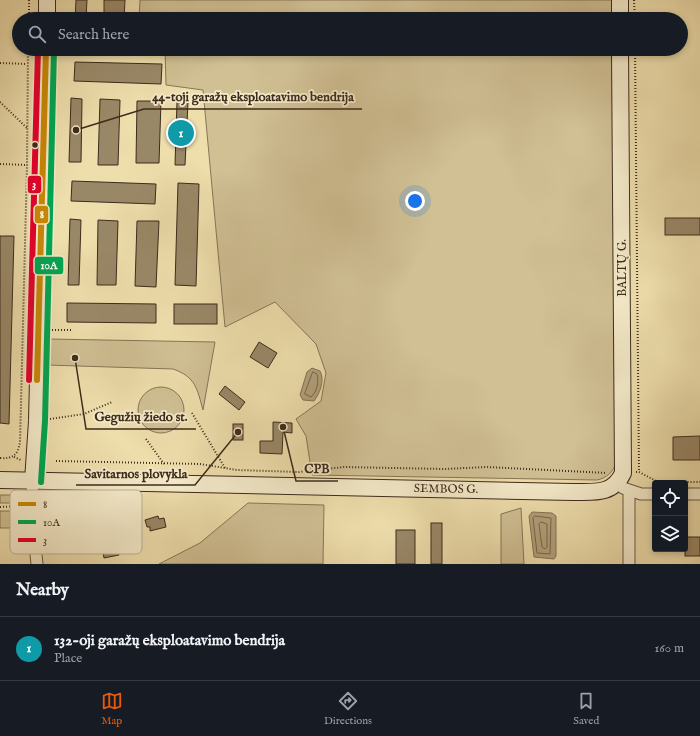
<!DOCTYPE html>
<html lang="en">
<head>
<meta charset="utf-8">
<style>
  :root { --surface:#171b24; --page:#20242c; --text:#f1f3f6; --muted:#9ea1a6; --line:#363941; --accent:#ea580c }
  body { margin:0; font-family:"IM FELL English",serif; background:var(--page); color:var(--text) }
  .controls { position:absolute; right:12px; bottom:12px; display:grid; overflow:hidden; border-radius:4px; box-shadow:0 2px 6px #0003 }
  .controls button { width:36px; height:36px; display:grid; place-items:center; padding:0; border:0; border-bottom:1px solid var(--line); background:var(--surface); color:var(--text); font:20px sans-serif }
  .you { position:absolute; left:415px; top:201px; width:14px; height:14px; margin:-10px; border:3px solid #fff; border-radius:50%; background:#1a73e8; box-shadow:0 0 0 6px #1a73e833 }
  .badge { display:grid; place-items:center; width:26px; height:26px; border-radius:50%; background:var(--accent); color:#fff; font-size:13px; font-weight:700 }
  .pin { position:absolute; translate:-50% -50%; border:2px solid #fff; box-shadow:0 1px 4px #0006 }
  .list { margin:0; padding:0; list-style:none }
  h2 { display:flex; justify-content:space-between; align-items:center; height:52px; margin:0; padding:0 16px; font-size:17px }
  h2 small { font-size:13px; font-weight:400; color:var(--muted) }
  .list li { display:grid; grid-template-columns:26px 1fr auto; gap:12px; align-items:center; box-sizing:border-box; height:64px; padding:0 16px; border-top:1px solid var(--line) }
  .list b { display:block; font-size:15px; white-space:nowrap }
  .list p { margin:0; font-size:13px; white-space:nowrap; color:var(--muted) }
  .list em { font-size:13px; font-style:normal; color:var(--muted) }
  .icon { flex:none; width:22px; height:22px; fill:none; stroke:currentColor; stroke-width:2; stroke-linecap:round; stroke-linejoin:round }
  .map { position:relative; flex:none; width:700px; height:564px; overflow:hidden }
  .search { position:absolute; background:var(--surface); box-shadow:0 2px 6px #0003; left:12px; right:12px; top:12px; height:44px; display:flex; align-items:center; gap:10px; box-sizing:border-box; padding:0 14px; border-radius:22px; color:var(--muted); font-size:15px }
  .sheet { height:116px; background:var(--surface) }
  nav { display:flex; justify-content:space-around; align-items:center; box-sizing:border-box; height:56px; border-top:1px solid var(--line); background:var(--surface); font-size:11px; color:var(--muted) }
  nav a { display:grid; justify-items:center; gap:2px }
  nav .on { color:var(--accent) }
  .map>svg:first-child { display:block }
</style>
</head>
<body>
<div class="map">
<svg width="700" height="564" viewBox="0 0 700 564">
  <rect width="100%" height="100%" fill="#eedeac"/>
  <filter id="stains"><feTurbulence type="fractalNoise" baseFrequency=".005" numOctaves="4"/><feColorMatrix values="0 0 0 0 .2 0 0 0 0 .09 0 0 0 0 .02 0 0 0 .5 -.17"/></filter>
  <radialGradient id="worn" r=".72"><stop offset=".6" stop-color="#630" stop-opacity="0"/><stop offset="1" stop-color="#630" stop-opacity=".3"/></radialGradient>
  <!-- green -->
  <g fill="#d0c094" stroke="#867658">
    <polygon points="140,0 613,0 613,19 139,19"/>
    <path d="M165 49H614L616 463C613 472 607 478 597 480L312 475 306 436 296 419 321 401 326 373 316 344 275 302 225 327 203 90 166 85Z"/>
    <path d="M48 339 215 342 203 410C197 389 196 377 173 369L47 365Z"/>
    <circle cx="161" cy="410" r="23"/>
    <polygon points="0,495 20,495 23,497 23,501 22,503 0,503"/>
    <polygon points="248,503 324,505 323,564 159,564 200,543"/>
    <polygon points="521,508 524,564 501,564 501,514"/>
    <polygon points="0,511 20,511 26,519 26,528 0,528"/>
  </g>
  <!-- water -->
  <g fill="#b2a17b" stroke="#837255">
    <path d="M312 368 320 371C325 380 320 393 314 401L303 400 300 395 307 372Z"/>
    <polygon points="532,512 552,513 556,516 556,556 554,559 534,557 529,516"/>
  </g>
  <g fill="none" stroke-linecap="round" stroke-linejoin="round">
    <!-- shore -->
    <g stroke="#78664c" stroke-width="1">
      <path d="M313 372 317 374C319 382 317 392 311 397L305 394Z"/>
      <polygon points="535,516 551,518 550,554 537,553 533,518"/>
      <polygon points="541,522 547,524 547,547 545,549 542,547 539,524"/>
    </g>
  </g>
  <!-- building -->
  <g fill="#998867" stroke="#3d2b1c">
    <polygon points="76,0 87,0 86,19 75,19"/>
    <polygon points="104,0 125,0 124,19 104,19"/>
    <polygon points="75,62 162,64 161,84 74,81"/>
    <polygon points="71,98 82,99 81,162 69,162"/>
    <polygon points="100,99 120,100 118,165 98,165"/>
    <polygon points="137,101 161,101 159,163 136,163"/>
    <polygon points="177,101 188,102 185,165 175,165"/>
    <polygon points="72,181 156,184 155,204 71,201"/>
    <polygon points="178,183 199,184 196,286 175,285"/>
    <rect x="665" y="218" width="35" height="17"/>
    <polygon points="70,219 81,220 79,285 68,285"/>
    <polygon points="98,220 118,221 116,285 97,285"/>
    <polygon points="137,221 159,221 156,287 135,286"/>
    <polygon points="0,236 14,236 9,424 0,423"/>
    <polygon points="67,303 156,304 156,323 67,322"/>
    <rect x="174" y="304" width="43" height="20"/>
    <polygon points="259,342 277,353 268,368 250,357"/>
    <polygon points="225,386 245,402 239,410 219,394"/>
    <polygon points="273,422 292,423 292,433 283,432 282,454 260,453 260,441 273,441"/>
    <rect x="233" y="424" width="10" height="16"/>
    <polygon points="700,436 700,460 673,460 673,437"/>
    <polygon points="158,516 159,519 164,518 166,527 150,531 150,527 147,527 145,520"/>
    <rect x="431" y="523" width="11" height="41"/>
    <rect x="396" y="530" width="19" height="34"/>
    <rect x="685" y="537" width="15" height="19"/>
    <polygon points="116,538 119,555 104,558 101,541"/>
  </g>
  <g fill="none" stroke-linecap="round" stroke-linejoin="round">
    <!-- street casing -->
    <g stroke="#695840" stroke-width="13">
      <g id="street">
        <polyline points="33,481 31,506 37,564"/>
        <polyline points="623,488 641,494 655,494"/>
        <polyline points="685,494 700,494"/>
        <polyline points="629,564 629,491"/>
      </g>
    </g>
    <!-- secondary casing -->
    <g stroke="#3d2b1c" stroke-width="18">
      <g id="secondary">
        <polyline points="620,0 620,19"/>
        <polyline points="47,19 47,0"/>
        <path d="M0 480 573 492C594 492 613 495 623 473L620 49"/>
        <polyline points="33,481 37,421 46,49"/>
      </g>
    </g>
    <!-- path -->
    <g stroke="#3d2b1c" stroke-width="2" stroke-dasharray="1 2" stroke-linecap="butt">
      <polyline points="634,0 635,19"/>
      <polyline points="29,19 29,0"/>
      <polyline points="635,49 639,472"/>
      <polyline points="0,63 27,64"/>
      <polyline points="0,102 27,128"/>
      <polyline points="0,164 27,165"/>
      <polyline points="52,330 71,330"/>
      <polyline points="192,413 225,468"/>
      <polyline points="50,419 84,414 112,402"/>
      <polyline points="146,439 164,464"/>
      <polyline points="14,457 21,460"/>
      <path d="M0 458C13 459 18 455 20 442L27 165 28 49"/>
      <polyline points="56,461 200,464 237,470 299,472 344,467 444,469 487,467 607,473"/>
      <polyline points="636,472 639,472 658,482 700,482"/>
      <polyline points="0,507 21,506"/>
    </g>
    <!-- street -->
    <use href="#street" stroke="#f4eac9" stroke-width="11"/>
    <!-- secondary -->
    <use href="#secondary" stroke="#f4eac9" stroke-width="16"/>
    <!-- bus-1 casing -->
    <g stroke="#f4eac9" stroke-width="9">
      <polyline id="bus-1" points="37,380 46,49"/>
    </g>
    <!-- bus-2 casing -->
    <g stroke="#f4eac9" stroke-width="9">
      <polyline id="bus-2" points="41,482 45,421 54,49"/>
    </g>
    <!-- bus-3 casing -->
    <g stroke="#f4eac9" stroke-width="9">
      <polyline id="bus-3" points="29,380 38,49"/>
    </g>
    <!-- bus-1 -->
    <use href="#bus-1" stroke="#c88707" stroke-width="6"/>
    <!-- bus-2 -->
    <use href="#bus-2" stroke="#00a651" stroke-width="6"/>
    <!-- bus-3 -->
    <use href="#bus-3" stroke="#e4002b" stroke-width="6"/>
  </g>
  <!-- markers -->
  <circle fill="#3d2b1c" stroke="#f4eac9" stroke-width="1.5" cx="35" cy="145" r="3.5"/>
  <g text-anchor="middle" dominant-baseline="central" stroke-width="3.5" stroke-linejoin="round" paint-order="stroke">
    <!-- street labels -->
    <g font-size="12" fill="#3d2b1c" stroke="#f4eac9">
      <text transform="translate(622 268) rotate(-90)">BALTŲ G.</text>
      <text transform="translate(446 489) rotate(1)">SEMBOS G.</text>
    </g>
  </g>
  <!-- legend -->
  <rect x="10" y="490" width="132" height="64" rx="6" fill="#f4eac9" stroke="#bdb195" stroke-width="1"/>
  <rect x="18" y="502" width="18" height="4" fill="#c88707"/>
  <rect x="18" y="520" width="18" height="4" fill="#00a651"/>
  <rect x="18" y="538" width="18" height="4" fill="#e4002b"/>
  <g font-size="11" fill="#3d2b1c">
    <text x="43" y="508">8</text>
    <text x="43" y="526">10A</text>
    <text x="43" y="544">3</text>
  </g>
  <!-- callouts -->
  <path fill="none" stroke="#3d2b1c" stroke-width="1.5" d="M76 130L144 109H362M75 358L86 429H196M283 427L296 481H338M238 432L195 485H76"/>
  <g fill="#3d2b1c" stroke="#f4eac9" stroke-width="1.5">
    <circle cx="76" cy="130" r="4"/>
    <circle cx="75" cy="358" r="4"/>
    <circle cx="283" cy="427" r="4"/>
    <circle cx="238" cy="432" r="4"/>
  </g>
  <g font-size="13" text-anchor="middle" font-weight="bold" fill="#3d2b1c" stroke="#f4eac9" stroke-width="3.5" stroke-linejoin="round" paint-order="stroke">
    <text x="253" y="101">44-toji garažų eksploatavimo bendrija</text>
    <text x="141" y="421">Gegužių žiedo st.</text>
    <text x="317" y="473">CPB</text>
    <text x="136" y="478">Savitarnos plovykla</text>
  </g>
  <g stroke="#f4eac9" stroke-width="1.5">
    <rect x="27" y="175" width="15" height="19" rx="4" fill="#e4002b"/>
    <rect x="34" y="205" width="15" height="19" rx="4" fill="#c88707"/>
    <rect x="34" y="256" width="30" height="19" rx="4" fill="#00a651"/>
  </g>
  <g font-size="11" text-anchor="middle" font-weight="bold" fill="#fff">
    <text x="34" y="188">3</text>
    <text x="42" y="218">8</text>
    <text x="49" y="269">10A</text>
  </g>
  <rect width="100%" height="100%" filter="url(#stains)"/>
  <rect width="100%" height="100%" fill="url(#worn)"/>
</svg>
<div class="controls">
<button><svg class="icon" aria-label="locate" viewBox="0 0 24 24"><circle cx="12" cy="12" r="6"/><path d="M12 2v4M12 18v4M2 12h4M18 12h4"/></svg></button>
<button><svg class="icon" aria-label="layers" viewBox="0 0 24 24"><path d="M12 4l9 5-9 5-9-5zM3 14l9 5 9-5"/></svg></button>
</div>
<div class="you"></div>
<div class="pin badge" style="left:181px;top:133px;background:#0f9aa8">1</div>
<div class="search"><svg class="icon" aria-label="search" viewBox="0 0 24 24"><circle cx="10" cy="10" r="6"/><path d="M15 15l6 6"/></svg>Search here</div>
</div>
<section class="sheet">
<h2>Nearby<small></small></h2>
<ul class="list">
<li><span class="badge" style="background:#0f9aa8">1</span><div><b>132-oji garažų eksploatavimo bendrija</b><p>Place</p></div><em>160 m</em></li>
</ul>
</section>
<nav>
<a class="on"><svg class="icon" aria-label="map" viewBox="0 0 24 24"><path d="M3 6l6-2 6 2 6-2v14l-6 2-6-2-6 2zM9 4v14M15 6v14"/></svg>Map</a>
<a><svg class="icon" aria-label="directions" viewBox="0 0 24 24"><path d="M12 3l9 9-9 9-9-9zM9 14v-3h6M13 9l2 2-2 2"/></svg>Directions</a>
<a><svg class="icon" aria-label="saved" viewBox="0 0 24 24"><path d="M7 4h10v16l-5-4-5 4z"/></svg>Saved</a>
</nav>
</body>
</html>
